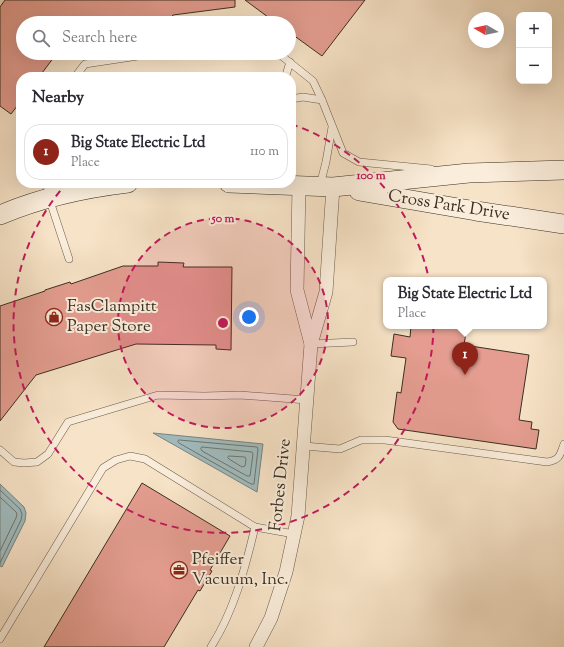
<!DOCTYPE html>
<html lang="en">
<head>
<meta charset="utf-8">
<style>
  :root { --surface:#fff; --page:#f2f2f3; --text:#2b2b33; --muted:#7c7c81; --line:#e1e1e2; --accent:#8f2418 }
  body { margin:0; font-family:"Sorts Mill Goudy",serif; background:var(--page); color:var(--text) }
  .controls { position:absolute; right:12px; top:12px; display:grid; overflow:hidden; border-radius:8px; box-shadow:0 4px 16px #0002 }
  .controls button { width:36px; height:36px; display:grid; place-items:center; padding:0; border:0; border-bottom:1px solid var(--line); background:var(--surface); color:var(--text); font:20px sans-serif }
  .compass { position:absolute; left:468px; top:12px; width:36px; height:36px; border-radius:50%; background:var(--surface); box-shadow:0 4px 16px #0002; rotate:279deg }
  .you { position:absolute; left:249px; top:317px; width:14px; height:14px; margin:-10px; border:3px solid #fff; border-radius:50%; background:#1a73e8; box-shadow:0 0 0 6px #1a73e833 }
  .badge { display:grid; place-items:center; width:26px; height:26px; border-radius:50%; background:var(--accent); color:#fff; font-size:13px; font-weight:700 }
  .pin { position:absolute; translate:-50% -33px; filter:drop-shadow(0 1px 2px #0008) }
  .pin::after { content:''; position:absolute; top:21px; width:14px; height:12px; background:inherit; clip-path:polygon(0 0,100% 0,50% 100%) }
  .popup { position:absolute; left:383px; top:277px; width:164px; height:52px; box-sizing:border-box; display:grid; place-content:center; border-radius:8px; background:var(--surface); filter:drop-shadow(0 1px 3px #0005); font-size:13px; white-space:nowrap; color:var(--muted) }
  .popup b { font-size:15px; color:var(--text) }
  .popup::after { content:''; position:absolute; left:50%; top:100%; margin-left:-8px; border:8px solid transparent; border-top-color:var(--surface) }
  .list { margin:0; padding:0; list-style:none }
  h2 { display:flex; justify-content:space-between; align-items:center; height:52px; margin:0; padding:0 16px; font-size:17px }
  h2 small { font-size:13px; font-weight:400; color:var(--muted) }
  .list li { display:grid; grid-template-columns:26px 1fr auto; gap:12px; align-items:center; box-sizing:border-box; height:56px; margin:0 8px 8px; padding:0 8px; border:1px solid var(--line); border-radius:16px }
  .list b { display:block; font-size:15px; white-space:nowrap }
  .list p { margin:0; font-size:13px; white-space:nowrap; color:var(--muted) }
  .list em { font-size:13px; font-style:normal; color:var(--muted) }
  .icon { flex:none; width:22px; height:22px; fill:none; stroke:currentColor; stroke-width:2; stroke-linecap:round; stroke-linejoin:round }
  .map { position:relative; flex:none; width:564px; height:647px; overflow:hidden }
  .search { position:absolute; background:var(--surface); box-shadow:0 4px 16px #0002; left:16px; top:16px; width:280px; height:44px; display:flex; align-items:center; gap:10px; box-sizing:border-box; padding:0 14px; border-radius:22px; color:var(--muted); font-size:15px }
  .panel { position:absolute; background:var(--surface); box-shadow:0 4px 16px #0002; left:16px; top:72px; width:280px; height:116px; border-radius:16px }
  .map>svg:first-child { display:block }
</style>
</head>
<body>
<div class="map">
<svg width="564" height="647" viewBox="0 0 564 647">
  <rect width="100%" height="100%" fill="#f7e3c7"/>
  <filter id="stains"><feTurbulence type="fractalNoise" baseFrequency=".005" numOctaves="4"/><feColorMatrix values="0 0 0 0 .2 0 0 0 0 .09 0 0 0 0 .02 0 0 0 .5 -.17"/></filter>
  <radialGradient id="worn" r=".72"><stop offset=".6" stop-color="#630" stop-opacity="0"/><stop offset="1" stop-color="#630" stop-opacity=".3"/></radialGradient>
  <!-- water -->
  <g fill="#a1bcbf" stroke="#788480">
    <polygon points="153,433 263,444 257,492"/>
    <polygon points="0,484 24,507 26,513 25,521 2,567 0,566"/>
  </g>
  <g fill="none" stroke-linecap="round" stroke-linejoin="round">
    <!-- shore -->
    <g stroke="#6e7670" stroke-width="1">
      <polygon points="179,440 257,447 258,449 254,484 251,484 179,443 178,442"/>
      <polygon points="202,447 252,452 253,454 250,476 247,476 202,451 201,449"/>
      <polygon points="229,456 245,457 246,459 245,466 242,467 229,459 228,458"/>
      <polyline points="0,490 20,509 22,514 21,520 0,563"/>
      <polyline points="0,497 16,512 17,514 16,518 0,551"/>
    </g>
  </g>
  <!-- building -->
  <g fill="#e49d90" stroke="#3b2f22">
    <polygon points="5,0 235,0 235,7 173,15 167,23 23,23 23,53 57,53 39,77 21,77 21,101 11,114 0,106 0,7"/>
    <polygon points="245,0 365,0 322,56 289,32 289,23 276,23"/>
    <polygon points="158,262 184,263 183,267 232,267 231,350 216,349 216,345 136,344 36,375 0,421 0,306 45,291 45,290 70,282 71,284 123,266 158,266"/>
    <polygon points="411,326 467,326 464,345 529,355 519,420 532,422 531,429 539,430 536,449 398,429 393,422 397,392 401,393 406,358 391,356 394,334 410,337"/>
    <polygon points="142,483 230,536 210,570 212,571 200,591 198,590 164,647 44,647"/>
  </g>
  <g fill="none" stroke-linecap="round" stroke-linejoin="round">
    <!-- lane casing -->
    <g stroke="#6a5c4b" stroke-width="8">
      <g id="lane">
        <polyline points="278,53 313,81 322,100"/>
        <polyline points="75,77 85,64 158,53"/>
        <polyline points="284,77 286,75 290,62"/>
        <polyline points="291,99 303,97 322,100 343,153 359,162 431,169"/>
        <polyline points="47,183 49,198 69,259"/>
        <polyline points="320,185 326,162 332,127"/>
        <polyline points="311,344 353,342"/>
        <path d="M304 446 340 449 361 440H385L547 462C560 460 560 455 564 444"/>
        <polyline points="0,450 14,462 24,463 37,462 48,454 68,422 158,395 204,396 240,395 307,400"/>
        <polyline points="0,639 103,468 116,460 130,456 145,459 255,527 294,534"/>
        <path d="M211 647C234 611 245 569 255 527"/>
      </g>
    </g>
    <!-- street casing -->
    <g stroke="#6a5c4b" stroke-width="14">
      <g id="street">
        <polyline points="299,186 297,290 311,344"/>
        <polyline points="256,647 271,618 286,572 298,516 311,344 326,292 333,187"/>
      </g>
    </g>
    <!-- secondary casing -->
    <g stroke="#3b2f22" stroke-width="20">
      <g id="secondary">
        <polyline points="229,183 333,187 469,173 564,170"/>
        <polyline points="359,191 476,211 564,224"/>
        <path d="M0 215C40 198 85 188 128 183"/>
      </g>
    </g>
    <!-- lane -->
    <use href="#lane" stroke="#faeddb" stroke-width="7"/>
    <!-- street -->
    <use href="#street" stroke="#faeddb" stroke-width="13"/>
    <!-- secondary -->
    <use href="#secondary" stroke="#faeddb" stroke-width="19"/>
  </g>
  <!-- distance rings -->
  <circle cx="223" cy="323" r="105" fill="#c2185b" fill-opacity=".12"/>
  <g fill="none" stroke="#c2185b" stroke-width="2" stroke-dasharray="7 5">
    <circle cx="223" cy="323" r="105"/>
    <path d="M291 124A210 210 0 1 1 66 184"/>
  </g>
  <!-- icons -->
  <defs>
    <g id="shop-ring" transform="scale(0.9)"><circle r="9.5" fill="#faeddb" stroke="#8f2418" stroke-width="1.5"/><path d="M-5-2.5h2.3a2.7 3.5 0 0 1 5.4 0H5L5.5 6h-11ZM-1.5-2.5h3a1.5 2.3 0 0 0-3 0Z" fill="#8f2418"/></g>
    <g id="office-ring" transform="scale(0.9)"><circle r="9.5" fill="#faeddb" stroke="#8f2418" stroke-width="1.5"/><path d="M-6-3h4V-5.5h4V-3h4V5H-6ZM-1-4.5V-3h2v-1.5ZM-6 0V1H6V0Z" fill="#8f2418"/></g>
  </defs>
  <g fill-rule="evenodd">
    <use href="#shop-ring" x="54" y="317"/>
    <use href="#office-ring" x="179" y="570"/>
  </g>
  <g text-anchor="middle" dominant-baseline="central" stroke-width="4" stroke-linejoin="round" paint-order="stroke">
    <!-- street labels -->
    <g font-size="17" fill="#3b2f22" stroke="#faeddb">
      <text transform="translate(449 206) rotate(9)">Cross Park Drive</text>
      <text transform="translate(281 485) rotate(-84)">Forbes Drive</text>
    </g>
    <!-- poi labels -->
    <g font-size="17" fill="#3b2f22" stroke="#faeddb" text-anchor="start">
      <text x="67" y="307">FasClampitt<tspan x="67" dy="20">Paper Store</tspan></text>
      <text x="192" y="560">Pfeiffer<tspan x="192" dy="20">Vacuum, Inc.</tspan></text>
    </g>
  </g>
  <circle cx="223" cy="323" r="6" fill="#c2185b" stroke="#faeddb" stroke-width="2"/>
  <g font-size="12" text-anchor="middle" font-weight="bold" fill="#c2185b" stroke="#faeddb" stroke-width="4" stroke-linejoin="round" paint-order="stroke">
    <text x="371" y="179">100 m</text>
    <text x="223" y="222">50 m</text>
  </g>
  <rect width="100%" height="100%" filter="url(#stains)"/>
  <rect width="100%" height="100%" fill="url(#worn)"/>
</svg>
<div class="controls">
<button>+</button>
<button>−</button>
</div>
<svg class="compass" viewBox="-18 -18 36 36"><path d="M0-13l5 13h-10z" fill="#e53935"/><path d="M0 13l5-13h-10z" fill="#7c7c81"/></svg>
<div class="you"></div>
<div class="pin badge" style="left:465px;top:375px">1</div>
<div class="popup"><b>Big State Electric Ltd</b>Place</div>
<div class="search"><svg class="icon" aria-label="search" viewBox="0 0 24 24"><circle cx="10" cy="10" r="6"/><path d="M15 15l6 6"/></svg>Search here</div>
<section class="panel">
<h2>Nearby<small></small></h2>
<ul class="list">
<li><span class="badge">1</span><div><b>Big State Electric Ltd</b><p>Place</p></div><em>110 m</em></li>
</ul>
</section>
</div>
</body>
</html>
